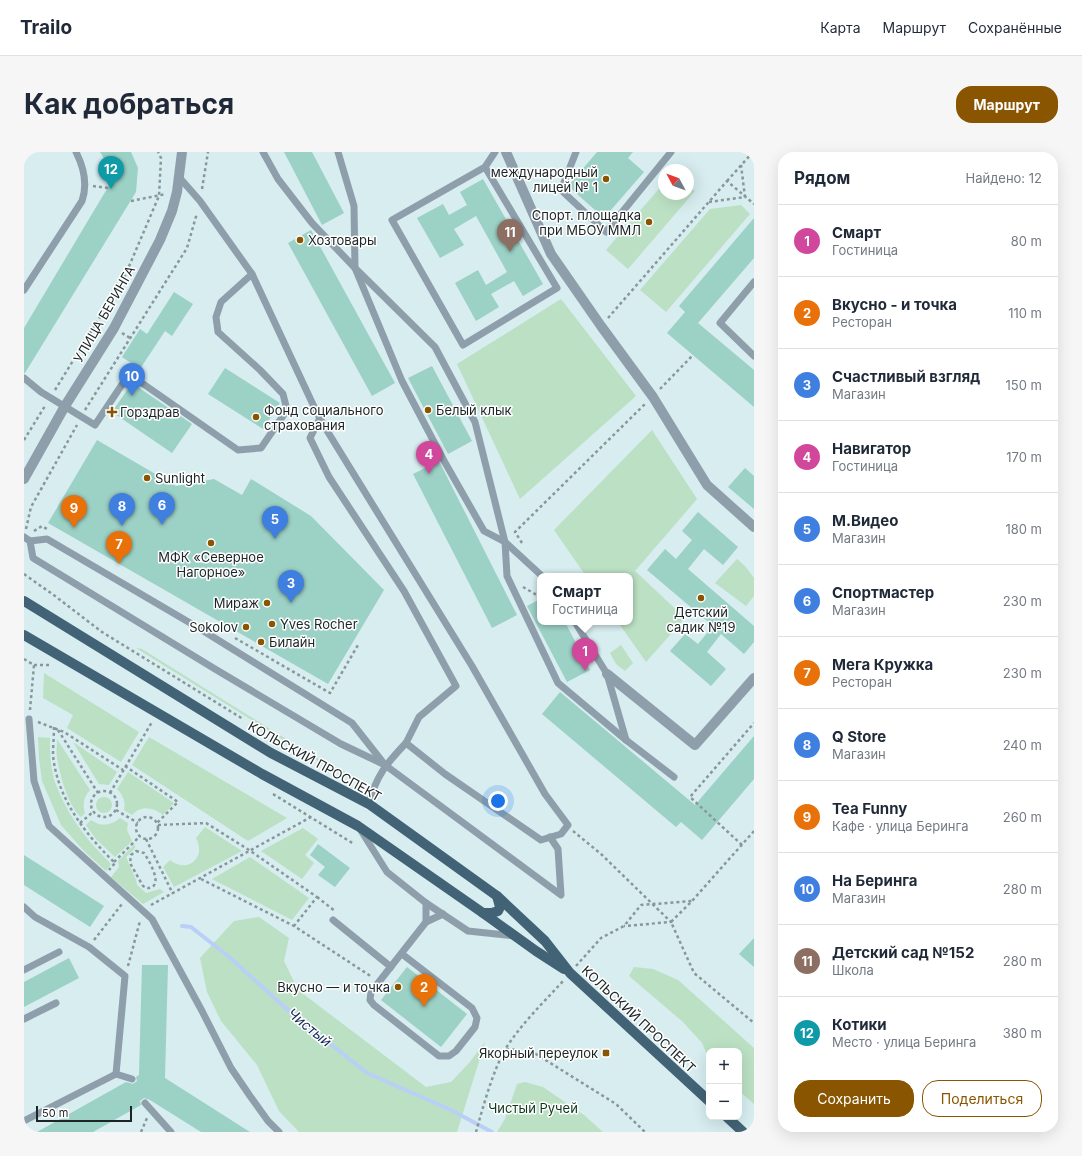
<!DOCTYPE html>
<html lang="ru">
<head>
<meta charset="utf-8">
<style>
  :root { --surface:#fff; --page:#f6f6f7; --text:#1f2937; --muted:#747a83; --line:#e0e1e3; --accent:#895501 }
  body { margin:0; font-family:Inter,sans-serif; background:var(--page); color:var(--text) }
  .controls { position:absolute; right:12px; bottom:12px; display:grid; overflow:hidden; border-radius:8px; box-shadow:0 4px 16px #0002 }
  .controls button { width:36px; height:36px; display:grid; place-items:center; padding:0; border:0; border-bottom:1px solid var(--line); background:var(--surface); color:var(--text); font:20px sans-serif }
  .compass { position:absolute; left:634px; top:12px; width:36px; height:36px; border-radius:50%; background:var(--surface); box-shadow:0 4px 16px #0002; rotate:311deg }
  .scale { position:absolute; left:12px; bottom:10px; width:96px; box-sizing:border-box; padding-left:4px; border:2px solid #1c2425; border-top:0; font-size:11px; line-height:14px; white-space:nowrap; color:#1c2425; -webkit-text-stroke:3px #fff; paint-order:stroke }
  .you { position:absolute; left:474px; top:649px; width:14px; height:14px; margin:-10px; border:3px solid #fff; border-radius:50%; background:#1a73e8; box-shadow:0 0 0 6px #1a73e833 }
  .badge { display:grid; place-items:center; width:26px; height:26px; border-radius:50%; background:var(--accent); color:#fff; font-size:13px; font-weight:700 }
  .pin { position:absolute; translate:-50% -33px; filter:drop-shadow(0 1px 2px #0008) }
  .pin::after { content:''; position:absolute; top:21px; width:14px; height:12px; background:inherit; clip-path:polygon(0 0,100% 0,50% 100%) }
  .popup { position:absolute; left:513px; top:421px; width:96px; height:52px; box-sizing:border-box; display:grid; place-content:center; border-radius:8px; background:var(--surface); filter:drop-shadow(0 1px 3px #0005); font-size:13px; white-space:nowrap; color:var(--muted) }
  .popup b { font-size:15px; color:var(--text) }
  .popup::after { content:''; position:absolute; left:50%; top:100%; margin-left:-8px; border:8px solid transparent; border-top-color:var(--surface) }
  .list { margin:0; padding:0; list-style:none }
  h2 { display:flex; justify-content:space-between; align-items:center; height:52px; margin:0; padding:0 16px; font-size:17px }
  h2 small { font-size:13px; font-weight:400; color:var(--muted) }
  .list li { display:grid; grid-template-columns:26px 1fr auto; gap:12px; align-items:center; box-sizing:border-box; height:72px; padding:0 16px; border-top:1px solid var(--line) }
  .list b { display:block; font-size:15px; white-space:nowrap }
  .list p { margin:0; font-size:13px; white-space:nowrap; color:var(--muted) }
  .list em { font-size:13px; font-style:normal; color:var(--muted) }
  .actions { display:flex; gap:8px; padding:12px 16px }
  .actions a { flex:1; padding:9px 0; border:1px solid var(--accent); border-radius:16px; text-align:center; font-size:14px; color:var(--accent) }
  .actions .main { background:var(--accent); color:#fff }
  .map { position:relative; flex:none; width:730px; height:980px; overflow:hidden; border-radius:16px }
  header { display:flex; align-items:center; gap:24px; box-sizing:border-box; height:56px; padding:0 20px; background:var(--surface); border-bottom:1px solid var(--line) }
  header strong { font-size:19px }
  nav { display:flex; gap:22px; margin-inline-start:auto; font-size:14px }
  .intro { display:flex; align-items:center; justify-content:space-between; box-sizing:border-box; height:96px; padding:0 24px }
  h1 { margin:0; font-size:28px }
  .button { padding:10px 18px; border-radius:16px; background:var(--accent); color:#fff; font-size:14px; font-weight:700 }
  main { display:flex; gap:24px; padding:0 24px }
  aside { flex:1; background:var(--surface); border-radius:16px; box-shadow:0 4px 16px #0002 }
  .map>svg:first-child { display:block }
</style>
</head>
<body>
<header>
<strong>Trailo</strong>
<nav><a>Карта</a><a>Маршрут</a><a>Сохранённые</a></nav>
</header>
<div class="intro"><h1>Как добраться</h1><a class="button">Маршрут</a></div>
<main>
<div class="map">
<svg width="730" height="980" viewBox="0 0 730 980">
  <rect width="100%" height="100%" fill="#d7edf0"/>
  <!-- green -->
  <g fill="#bbe0c3">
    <polygon points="640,31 640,42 664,42 664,33 671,39 604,117 582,98"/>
    <polygon points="717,53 726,62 642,160 616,138 686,57"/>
    <polygon points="537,147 612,244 496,347 433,212"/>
    <polygon points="628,278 673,347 611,419 661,466 622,510 594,470 606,470 606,424 562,424 530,378"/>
    <polygon points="713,407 721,414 730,426 730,444 722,454 691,431"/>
    <polygon points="597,493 609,511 601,519 592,512 586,501"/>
    <polygon points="112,496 118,497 291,605 335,627 330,628 322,624 287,605"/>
    <polygon points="20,521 115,580 97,610 43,576 49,563 19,546"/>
    <path d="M14 585 26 586C26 598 26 610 29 623 30 629 33 635 35 640 47 669 66 691 87 712L82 719 60 699 37 673 18 629 15 606Z"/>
    <polygon points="125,585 263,666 224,689 108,613"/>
    <path d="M33 587 66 638C60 644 58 652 61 661L57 665C44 654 36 623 33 606 32 600 33 594 33 587Z"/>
    <polygon points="49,590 93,620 85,633 75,632"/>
    <path d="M104 620 150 651 139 663C129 655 117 653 108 663L100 658C102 649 99 643 93 637Z"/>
    <circle cx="80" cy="653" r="8"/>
    <path d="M96 666 104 671 103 678 108 689 91 705 72 687 62 673 67 668C77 675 86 674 96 666Z"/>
    <path d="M181 675 218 699 150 735 139 715 146 708C163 722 183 706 172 686Z"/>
    <polygon points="279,676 294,687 281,703 290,711 278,727 237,699"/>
    <polygon points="111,692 111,696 102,705 112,728 113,733 122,741 136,737 140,740 119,752 87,725 95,715 94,709"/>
    <polygon points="226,705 285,746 268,768 188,727"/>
    <polygon points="235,765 265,786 260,809 274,838 402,935 427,930 445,911 461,890 433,980 275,980 255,959 233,913 197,869 183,840 176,806 210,769"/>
    <polygon points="610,815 629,817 654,828 730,896 730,952 715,939 715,899 685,899 685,907 678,891 659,870 605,824"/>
    <polygon points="501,930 519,935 560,963 579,980 473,980 481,967 493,932"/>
  </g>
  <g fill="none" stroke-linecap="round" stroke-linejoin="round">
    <!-- stream -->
    <polyline stroke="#bacff5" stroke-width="4" points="158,774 167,775 204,804 266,860 343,921 427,958 468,980"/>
  </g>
  <!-- building -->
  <g fill="#9cd1c6">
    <polygon points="76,0 107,0 114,16 112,40 1,221 0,221 0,176 87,30 82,10"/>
    <polygon points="260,0 288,0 320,61 298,73"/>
    <polygon points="573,0 609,0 604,6 620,20 580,66 544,34"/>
    <polygon points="459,27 519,132 499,144 490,129 467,142 475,155 452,169 431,131 454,118 462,133 483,120 452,64 430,77 440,93 416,106 393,66 419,52 425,63 443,53 436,40"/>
    <polygon points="730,66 730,106 674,171 730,218 730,255 643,181 661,160 655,154"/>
    <polygon points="287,78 371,231 348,244 264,91"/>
    <polygon points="150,140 169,152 148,184 141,179 116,217 98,205 116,177 123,182"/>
    <polygon points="408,214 448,289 424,302 384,226"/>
    <polygon points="201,216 256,251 239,277 184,242"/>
    <polygon points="108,231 168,272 148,301 88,260"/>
    <polygon points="73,288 152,334 190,327 218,343 227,327 287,364 360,438 304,532 24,371"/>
    <polygon points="415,309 493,463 468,476 389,322"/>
    <polygon points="721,316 730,324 730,357 704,335"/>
    <polygon points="674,360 714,395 699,413 680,397 664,417 730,474 730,490 720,502 697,482 683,500 702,517 687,534 646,499 661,482 674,492 689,474 623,418 641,397 652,407 668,388 658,379"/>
    <polygon points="516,447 516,470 541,470 566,518 543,530 503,454"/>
    <polygon points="536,540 671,653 730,584 730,627 678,688 657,670 652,675 518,562"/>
    <polygon points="294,692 326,716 311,735 294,723 301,715 286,703"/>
    <polygon points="0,703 80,754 66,775 0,733"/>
    <polygon points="730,786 730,815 715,802"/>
    <polygon points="45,806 55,826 0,855 0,830"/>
    <polygon points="118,813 144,813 141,926 226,980 177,980 126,948 120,946 116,949 117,953 69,980 13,980 102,930 109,932 113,929 112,925 115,923"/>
    <polygon points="383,815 443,862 417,895 357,848"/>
  </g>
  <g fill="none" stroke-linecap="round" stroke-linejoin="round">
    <!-- path -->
    <g stroke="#88989a" stroke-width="2.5" stroke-dasharray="3 3" stroke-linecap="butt">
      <polyline points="703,29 729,0"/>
      <polyline points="69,34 84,36"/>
      <polyline points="178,37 184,0"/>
      <polyline points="107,49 142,42"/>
      <polyline points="685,50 721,45 717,13"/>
      <polyline points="584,166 703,29 730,52"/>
      <polyline points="98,181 106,186"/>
      <polyline points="636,237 669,203"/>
      <polyline points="31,238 100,126 135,44 137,6 134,0"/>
      <polyline points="61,258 163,96 173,61"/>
      <polyline points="0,288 21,254"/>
      <polyline points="2,377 7,355 53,273"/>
      <polyline points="10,379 18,374 23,377"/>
      <polyline points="498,391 491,380 621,252"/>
      <polyline points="0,422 31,444 78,480 219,567"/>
      <polyline points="499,435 511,442 516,443"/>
      <polyline points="211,486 306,541 334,493"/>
      <polyline points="0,507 10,513 6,558"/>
      <polyline points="10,513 27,513"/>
      <polyline points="14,570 40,580 99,618"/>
      <path d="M30 575C30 584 29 594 29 603 33 646 61 682 91 711L85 718"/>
      <polyline points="34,578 74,641"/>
      <polyline points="101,614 154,650 133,671"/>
      <circle cx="80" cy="652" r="13"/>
      <polyline points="86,641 128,570"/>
      <polyline points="249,642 330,692"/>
      <polyline points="92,658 114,671"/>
      <circle cx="123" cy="676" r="11"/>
      <polyline points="56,671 69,660"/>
      <polyline points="134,673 182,671 225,698 293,745 270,774"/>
      <polyline points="549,679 577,702 647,770 600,774"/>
      <polyline points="730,679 668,749 647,770 670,821 730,871"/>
      <polyline points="122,687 149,742"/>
      <polyline points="718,693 666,645 730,571"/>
      <path d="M112 699 120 701C124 707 138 730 128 735 124 737 122 736 119 734L106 711 107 703Z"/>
      <polyline points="90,710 116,684"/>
      <polyline points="177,727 270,774 348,825"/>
      <polyline points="293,745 311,759"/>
      <polyline points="127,753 287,665"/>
      <polyline points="70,788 98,752"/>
      <polyline points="104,814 116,769"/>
      <polyline points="552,814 577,786 600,774 617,753 668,749"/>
      <polyline points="482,897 507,899 592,952 621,980"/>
      <polyline points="117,980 123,966"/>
      <path d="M452 980C459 955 469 918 482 896 498 871 520 850 540 828"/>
    </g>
    <!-- lane -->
    <g stroke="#8e9fab" stroke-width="7">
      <polyline points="239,0 254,27 288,71 331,116 378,229 419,307 460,379 481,390 483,424 534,531 602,588"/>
      <polyline points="314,0 330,54 331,116 411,195 451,270 481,390 518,424"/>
      <polyline points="552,0 537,38 582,80 647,0"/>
      <polyline points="461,15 533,136 439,193 368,68 461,15 471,0"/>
      <path d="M155 25 176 49 228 122 292 259 302 277 448 514 521 642 544 673 537 682 517 688 421 622 382 591C362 612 352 624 345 652"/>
      <polyline points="730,130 696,171 730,204"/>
      <path d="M0 138 58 49C64 32 60 16 52 0"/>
      <polyline points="0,226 17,240 71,273 105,222 214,298 237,296 263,258 259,242 236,218 194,180 192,165 197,150 228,122"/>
      <polyline points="296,266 286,286 305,325 380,439 432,534 395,565 382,591"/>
      <polyline points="0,385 6,389 9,406 191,517 317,592 359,612"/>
      <polyline points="6,389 23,387 173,475 328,571 361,613 537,743 534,697 526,685"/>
      <polyline points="551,470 583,522 602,588 650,625"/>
      <polyline points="5,567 10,629 25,674 128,767 178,859 207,916 226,944 244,969 255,980"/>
      <polyline points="336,677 363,720 402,751 444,779 490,784"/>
      <polyline points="0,755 11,765 65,795 101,824 92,922 108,927"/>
      <polyline points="309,768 367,815"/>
      <polyline points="402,770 402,751"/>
      <polyline points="378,802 448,856 453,866 451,875 432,899 425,904 415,904 350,853 346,848 347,840 402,770 419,762"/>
      <polyline points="0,818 35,800"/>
      <polyline points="0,867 32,851"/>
      <polyline points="121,951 147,980"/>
      <polyline points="0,969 92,922"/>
    </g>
    <!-- street -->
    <g stroke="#8e9fab" stroke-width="10">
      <polyline points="482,0 527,102 577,174 629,245 683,333 730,375"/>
      <polyline points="0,327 41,254 90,176 136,88 148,59 153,40 158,0"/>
      <polyline points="583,522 671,593 730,526"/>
    </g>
    <!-- primary -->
    <g stroke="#426376" stroke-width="10">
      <polyline points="0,449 247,601 345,652 473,744 521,789 546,821 685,949"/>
      <polyline points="0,483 238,622 334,674 459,761 512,799 540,817"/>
      <polyline points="459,761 468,761 474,759 476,755 473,744"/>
      <polyline points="703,965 719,980"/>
    </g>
  </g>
  <!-- markers -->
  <g fill="#895501" stroke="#fff" stroke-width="1.5">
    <circle cx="582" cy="27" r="4"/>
    <circle cx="625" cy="70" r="4"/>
    <circle cx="276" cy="88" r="4"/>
    <circle cx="404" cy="258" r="4"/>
    <path d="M86 254h4v4h4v4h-4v4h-4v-4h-4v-4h4z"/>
    <circle cx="232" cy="265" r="4"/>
    <circle cx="123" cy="326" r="4"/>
    <circle cx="187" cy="391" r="4"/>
    <circle cx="677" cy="446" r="4"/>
    <circle cx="243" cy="451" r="4"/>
    <circle cx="248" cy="472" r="4"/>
    <circle cx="222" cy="475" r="4"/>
    <circle cx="237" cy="490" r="4"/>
    <circle cx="374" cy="835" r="4"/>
    <rect x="578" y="897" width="8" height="8" rx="2"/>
  </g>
  <g text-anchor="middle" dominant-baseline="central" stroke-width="3" stroke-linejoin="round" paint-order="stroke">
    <!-- poi labels -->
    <g font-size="13" fill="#1c2425" stroke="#fff" text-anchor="start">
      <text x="574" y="20" text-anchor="end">международный<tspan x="574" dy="15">лицей № 1</tspan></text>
      <text x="617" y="63" text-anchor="end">Спорт. площадка<tspan x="617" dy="15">при МБОУ ММЛ</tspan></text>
      <text x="284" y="88">Хозтовары</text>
      <text x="240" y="258">Фонд социального<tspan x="240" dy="15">страхования</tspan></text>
      <text x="412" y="258">Белый клык</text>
      <text x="96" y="260">Горздрав</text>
      <text x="131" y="326">Sunlight</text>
      <text x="187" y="405" text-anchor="middle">МФК «Северное<tspan x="187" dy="15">Нагорное»</tspan></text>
      <text x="235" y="451" text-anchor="end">Мираж</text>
      <text x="677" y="460" text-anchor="middle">Детский<tspan x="677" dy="15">садик №19</tspan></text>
      <text x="256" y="472">Yves Rocher</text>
      <text x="214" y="475" text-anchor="end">Sokolov</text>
      <text x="245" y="490">Билайн</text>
      <text x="366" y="835" text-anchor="end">Вкусно — и точка</text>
      <text x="574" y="901" text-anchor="end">Якорный переулок</text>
    </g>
    <!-- street labels -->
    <g font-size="13" fill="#1c2425" stroke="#fff">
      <text transform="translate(80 162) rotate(-60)">УЛИЦА БЕРИНГА</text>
      <text transform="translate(291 609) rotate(29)">КОЛЬСКИЙ ПРОСПЕКТ</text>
      <text transform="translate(615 867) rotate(43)">КОЛЬСКИЙ ПРОСПЕКТ</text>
    </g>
    <!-- park labels -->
    <g font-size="13" fill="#0a381c" stroke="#fff">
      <text x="509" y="956">Чистый Ручей</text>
    </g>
    <!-- water labels -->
    <g font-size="14" font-style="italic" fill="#152b59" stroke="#fff">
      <text transform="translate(286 875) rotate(39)">Чистый</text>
    </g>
  </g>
</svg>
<div class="controls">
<button>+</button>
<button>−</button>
</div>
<svg class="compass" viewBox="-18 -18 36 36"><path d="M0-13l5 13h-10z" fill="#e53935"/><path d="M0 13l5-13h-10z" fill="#747a83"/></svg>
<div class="scale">50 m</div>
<div class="you"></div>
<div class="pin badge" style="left:561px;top:519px;background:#d1479c">1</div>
<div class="popup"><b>Смарт</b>Гостиница</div>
<div class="pin badge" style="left:400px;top:855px;background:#e8710a">2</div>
<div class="pin badge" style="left:267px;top:451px;background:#3f7fe0">3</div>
<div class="pin badge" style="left:405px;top:322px;background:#d1479c">4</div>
<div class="pin badge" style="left:251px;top:387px;background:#3f7fe0">5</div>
<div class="pin badge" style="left:138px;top:373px;background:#3f7fe0">6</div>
<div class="pin badge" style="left:95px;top:412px;background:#e8710a">7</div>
<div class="pin badge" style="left:98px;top:374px;background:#3f7fe0">8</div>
<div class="pin badge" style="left:50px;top:376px;background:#e8710a">9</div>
<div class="pin badge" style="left:108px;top:244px;background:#3f7fe0">10</div>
<div class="pin badge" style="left:486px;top:100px;background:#8d6e63">11</div>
<div class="pin badge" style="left:87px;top:37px;background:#0f9aa8">12</div>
</div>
<aside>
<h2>Рядом<small>Найдено: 12</small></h2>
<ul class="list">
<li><span class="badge" style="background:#d1479c">1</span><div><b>Смарт</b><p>Гостиница</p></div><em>80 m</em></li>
<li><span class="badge" style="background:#e8710a">2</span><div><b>Вкусно - и точка</b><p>Ресторан</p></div><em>110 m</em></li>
<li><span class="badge" style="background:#3f7fe0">3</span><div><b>Счастливый взгляд</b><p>Магазин</p></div><em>150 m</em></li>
<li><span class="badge" style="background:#d1479c">4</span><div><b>Навигатор</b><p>Гостиница</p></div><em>170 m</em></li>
<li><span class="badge" style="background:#3f7fe0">5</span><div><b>М.Видео</b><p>Магазин</p></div><em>180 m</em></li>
<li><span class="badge" style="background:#3f7fe0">6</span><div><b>Спортмастер</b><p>Магазин</p></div><em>230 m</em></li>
<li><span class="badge" style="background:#e8710a">7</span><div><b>Мега Кружка</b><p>Ресторан</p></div><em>230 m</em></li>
<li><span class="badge" style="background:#3f7fe0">8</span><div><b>Q Store</b><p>Магазин</p></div><em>240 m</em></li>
<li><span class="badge" style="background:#e8710a">9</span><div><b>Tea Funny</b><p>Кафе · улица Беринга</p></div><em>260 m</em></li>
<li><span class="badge" style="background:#3f7fe0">10</span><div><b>На Беринга</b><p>Магазин</p></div><em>280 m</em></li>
<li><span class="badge" style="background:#8d6e63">11</span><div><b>Детский сад №152</b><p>Школа</p></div><em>280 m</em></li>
<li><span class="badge" style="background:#0f9aa8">12</span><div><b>Котики</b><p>Место · улица Беринга</p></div><em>380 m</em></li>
</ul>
<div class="actions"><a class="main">Сохранить</a><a>Поделиться</a></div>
</aside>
</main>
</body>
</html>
